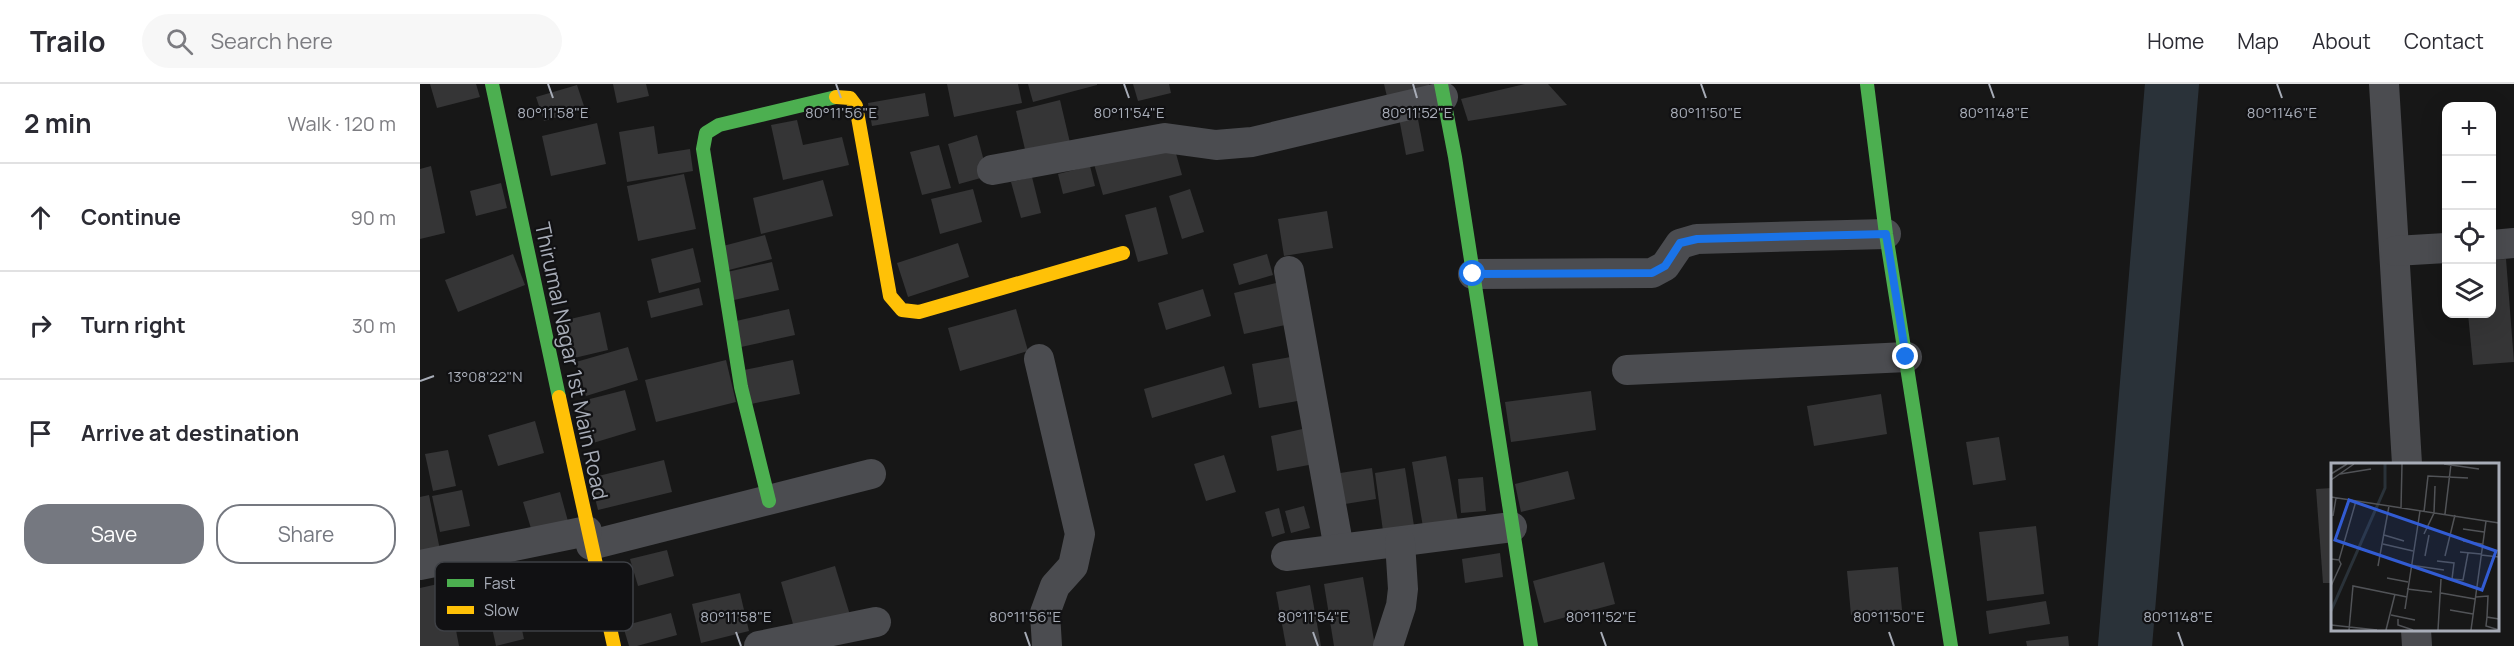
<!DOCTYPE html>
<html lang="en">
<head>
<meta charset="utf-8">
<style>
  :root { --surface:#fff; --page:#f7f7f7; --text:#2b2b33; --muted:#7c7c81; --line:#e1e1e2; --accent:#757880 }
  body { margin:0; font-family:Manrope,sans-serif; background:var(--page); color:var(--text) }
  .controls { position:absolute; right:18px; top:18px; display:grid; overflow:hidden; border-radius:12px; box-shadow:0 6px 24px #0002 }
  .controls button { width:54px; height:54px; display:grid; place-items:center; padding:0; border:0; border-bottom:2px solid var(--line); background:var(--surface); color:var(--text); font:30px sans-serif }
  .stop { position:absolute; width:18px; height:18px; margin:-14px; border:4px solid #1a73e8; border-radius:50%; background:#fff }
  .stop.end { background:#1a73e8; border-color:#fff; box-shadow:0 2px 6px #0008 }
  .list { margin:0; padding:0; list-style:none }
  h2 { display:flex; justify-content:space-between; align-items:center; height:78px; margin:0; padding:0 24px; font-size:26px }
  h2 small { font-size:20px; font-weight:400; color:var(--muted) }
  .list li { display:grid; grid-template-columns:39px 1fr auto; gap:18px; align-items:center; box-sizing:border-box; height:108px; padding:0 24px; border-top:2px solid var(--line) }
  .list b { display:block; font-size:22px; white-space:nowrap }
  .list em { font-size:20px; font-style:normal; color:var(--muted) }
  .actions { display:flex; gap:12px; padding:18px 24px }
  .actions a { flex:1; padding:14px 0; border:2px solid var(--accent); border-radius:24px; text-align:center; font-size:21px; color:var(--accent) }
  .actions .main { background:var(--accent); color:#fff }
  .icon { flex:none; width:33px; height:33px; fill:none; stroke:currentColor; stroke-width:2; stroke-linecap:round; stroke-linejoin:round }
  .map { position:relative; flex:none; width:2094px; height:562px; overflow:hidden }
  header { display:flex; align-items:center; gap:36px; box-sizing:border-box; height:84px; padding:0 30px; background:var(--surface); border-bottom:2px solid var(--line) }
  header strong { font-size:28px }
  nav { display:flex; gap:33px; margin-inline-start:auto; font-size:21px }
  .search { width:420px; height:54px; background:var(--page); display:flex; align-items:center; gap:15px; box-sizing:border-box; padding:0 21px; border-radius:33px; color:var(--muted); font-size:22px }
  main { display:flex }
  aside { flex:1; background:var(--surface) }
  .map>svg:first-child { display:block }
</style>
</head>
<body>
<header>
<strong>Trailo</strong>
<div class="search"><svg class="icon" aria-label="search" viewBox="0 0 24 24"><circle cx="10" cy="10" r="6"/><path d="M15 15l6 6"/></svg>Search here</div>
<nav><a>Home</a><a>Map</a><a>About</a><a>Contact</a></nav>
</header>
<main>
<aside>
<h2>2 min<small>Walk · 120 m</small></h2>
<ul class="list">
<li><svg class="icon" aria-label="ahead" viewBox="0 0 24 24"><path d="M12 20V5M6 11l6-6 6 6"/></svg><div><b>Continue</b></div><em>90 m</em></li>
<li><svg class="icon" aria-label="right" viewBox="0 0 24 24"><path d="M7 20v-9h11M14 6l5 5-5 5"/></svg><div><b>Turn right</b></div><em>30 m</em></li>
<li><svg class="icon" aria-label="arrive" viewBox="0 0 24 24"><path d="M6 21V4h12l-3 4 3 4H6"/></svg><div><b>Arrive at destination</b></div></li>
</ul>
<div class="actions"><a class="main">Save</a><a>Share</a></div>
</aside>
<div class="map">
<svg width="2094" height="562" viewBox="0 0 2094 562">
  <rect width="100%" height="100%" fill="#171717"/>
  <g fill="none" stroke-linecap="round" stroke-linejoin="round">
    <!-- river -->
    <polyline stroke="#2a3239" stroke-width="54" points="1705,562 1752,0"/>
  </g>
  <!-- building -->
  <g fill="#353536">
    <polygon points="10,0 56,0 60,13 17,24"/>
    <polygon points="193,0 226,0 229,12 197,19"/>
    <polygon points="527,0 598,0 602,19 534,33"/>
    <polygon points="608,0 677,0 677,1 613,18"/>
    <polygon points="713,0 749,0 751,9 718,17"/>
    <polygon points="964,0 1009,0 1011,8 968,17"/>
    <polygon points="1105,0 1128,0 1147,21 1048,37 1041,15"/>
    <polygon points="157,1 165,25 124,37 116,13"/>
    <polygon points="505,9 509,32 452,42 448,19"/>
    <polygon points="640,16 651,63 607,74 596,27"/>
    <polygon points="997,30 1004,67 986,71 979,34"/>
    <polygon points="377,36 383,61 422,53 429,81 363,96 351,41"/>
    <polygon points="177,39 186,80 131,92 122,52"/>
    <polygon points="234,42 238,70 270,65 273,87 207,98 199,48"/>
    <polygon points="557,51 568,92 539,100 528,60"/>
    <polygon points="753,59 762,91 683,111 674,80"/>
    <polygon points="519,61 531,104 502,111 490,68"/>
    <polygon points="11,82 25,149 0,155 0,85"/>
    <polygon points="670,82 675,102 643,110 638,90"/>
    <polygon points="264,90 276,145 218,157 207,102"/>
    <polygon points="612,93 621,129 601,134 591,98"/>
    <polygon points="403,96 413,132 341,150 333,114"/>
    <polygon points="81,99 87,124 56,132 50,107"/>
    <polygon points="553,105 562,138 520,150 511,115"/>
    <polygon points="770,105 784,148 762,155 749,112"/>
    <polygon points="736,123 748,170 718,178 705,131"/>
    <polygon points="907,127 913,164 864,172 858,135"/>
    <polygon points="345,151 352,175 309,186 303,162"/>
    <polygon points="538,159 549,193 488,213 477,179"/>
    <polygon points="273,164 281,198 239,209 231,175"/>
    <polygon points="93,170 105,201 38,228 25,196"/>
    <polygon points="847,170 853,191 819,201 813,180"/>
    <polygon points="2086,175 2094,278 2053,281 2048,230 2072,230 2072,176"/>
    <polygon points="352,178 359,206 314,216 307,188"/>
    <polygon points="860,198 870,240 824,250 814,209"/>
    <polygon points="279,204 283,221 231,234 227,217"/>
    <polygon points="783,205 791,232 746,246 738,219"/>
    <polygon points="369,225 375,251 321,263 316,237"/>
    <polygon points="596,225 608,267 540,287 528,244"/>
    <polygon points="180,228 188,266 150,275 142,237"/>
    <polygon points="208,263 218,296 166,312 156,278"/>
    <polygon points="876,272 883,316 839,324 832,280"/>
    <polygon points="306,276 316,318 236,338 225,296"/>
    <polygon points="373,276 380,310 331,320 324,286"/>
    <polygon points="804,282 812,310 732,334 724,305"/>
    <polygon points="205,306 216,346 173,359 162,317"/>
    <polygon points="1171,307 1176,346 1091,358 1085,318"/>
    <polygon points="1461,310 1467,350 1394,362 1387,322"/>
    <polygon points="115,337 124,369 78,382 68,351"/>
    <polygon points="887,344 894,380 857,387 851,352"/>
    <polygon points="1579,353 1586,396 1553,401 1546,358"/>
    <polygon points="28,366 36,402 13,407 5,370"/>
    <polygon points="804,371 816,408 786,417 774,380"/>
    <polygon points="1026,372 1038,437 1003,443 992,378"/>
    <polygon points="244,376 252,408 178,426 170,394"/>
    <polygon points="952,384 956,415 919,421 914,390"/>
    <polygon points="985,384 994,442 963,447 955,389"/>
    <polygon points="1148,387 1155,415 1101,428 1095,400"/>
    <polygon points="1063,393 1066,427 1041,429 1038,395"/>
    <polygon points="1912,404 1912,499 1903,499 1896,405"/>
    <polygon points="42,406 50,442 20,448 12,412"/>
    <polygon points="140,408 149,441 113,451 103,418"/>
    <polygon points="9,411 20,466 0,470 0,413"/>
    <polygon points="884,422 890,444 871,449 865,427"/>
    <polygon points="859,424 865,449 852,453 845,428"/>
    <polygon points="1616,442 1624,510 1567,517 1559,448"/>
    <polygon points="247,466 254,492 218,502 210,475"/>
    <polygon points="1080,469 1083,493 1045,499 1042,475"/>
    <polygon points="1184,478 1195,520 1124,539 1113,497"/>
    <polygon points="88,482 104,555 76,562 60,488"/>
    <polygon points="415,482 430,531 375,547 361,498"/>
    <polygon points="1478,483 1482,526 1431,531 1427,487"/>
    <polygon points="943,493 955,562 914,562 904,500"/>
    <polygon points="27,498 39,562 0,562 0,504"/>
    <polygon points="890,501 901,562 866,562 856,508"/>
    <polygon points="320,509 329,547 281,559 272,520"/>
    <polygon points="1626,517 1630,540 1569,550 1566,527"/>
    <polygon points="251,529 257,551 217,562 209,562 203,542"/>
    <polygon points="1648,552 1649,562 1607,562 1606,557"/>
  </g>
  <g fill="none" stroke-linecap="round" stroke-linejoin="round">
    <!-- street -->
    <g stroke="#4b4c50" stroke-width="30">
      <polyline points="1964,0 1987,380"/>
      <polyline points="572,86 745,54 796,61 832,58 1023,13"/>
      <polyline points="2072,161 2094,159"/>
      <polyline points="1975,167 2026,164"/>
      <polyline points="869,187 919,465"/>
      <polyline points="1053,190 1232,189 1245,182 1260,160 1277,155 1466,150"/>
      <polyline points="619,275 660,450 653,482 635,502 625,529 627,562"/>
      <polyline points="1207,286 1487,273"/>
      <polyline points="171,461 451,390"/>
      <polyline points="866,472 1092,443"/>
      <polyline points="0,481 167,447"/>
      <polyline points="1996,546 1997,562"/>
      <polyline points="339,562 456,538"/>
      <polyline points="968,562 981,522 983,505 980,458"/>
    </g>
    <!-- fast -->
    <g stroke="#4caf50" stroke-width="14">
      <polyline points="72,0 139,313"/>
      <polyline points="1021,0 1035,73 1111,562"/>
      <polyline points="1447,0 1466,150 1531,562"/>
      <polyline points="349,417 321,303 283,65 286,49 299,41 416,13"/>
    </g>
    <!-- slow -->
    <g stroke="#ffc107" stroke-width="14">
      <polyline points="416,13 430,14 436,22 470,212 482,226 499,228 703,169"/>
      <polyline points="139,313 194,562"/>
    </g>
  </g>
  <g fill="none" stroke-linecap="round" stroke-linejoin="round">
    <!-- route -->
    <polyline stroke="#1a73e8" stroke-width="8" points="1053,190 1232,189 1245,182 1260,159 1277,155 1466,150 1486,273"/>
  </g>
  <!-- ticks -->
  <path fill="none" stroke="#a8adb8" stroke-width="2" d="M128 0 133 14M416 0 421 14M704 0 709 14M993 0 997 14M1281 0 1286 14M1569 0 1574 14M1857 0 1862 14M0 297 14 292M316 548 321 562M605 548 610 562M893 548 898 562M1181 548 1186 562M1469 548 1474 562M1758 548 1763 562"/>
  <g text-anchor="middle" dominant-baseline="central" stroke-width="4.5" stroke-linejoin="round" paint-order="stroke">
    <!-- street labels -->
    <g font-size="21" fill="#a8adb8" stroke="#111113">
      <text transform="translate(152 277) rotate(78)">Thirumal Nagar 1st Main Road</text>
    </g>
  </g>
  <!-- overview -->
  <g transform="translate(1911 379)">
    <rect width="168" height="168" fill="#171717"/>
    <path fill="none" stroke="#2a3239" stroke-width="3" d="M0 148 54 25V1"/>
    <path fill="none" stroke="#515357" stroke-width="1.5" d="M113 1 148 6M0 11 16 1M9 11 40 6M0 17 23 1M0 34 168 60M70 45 71 1M93 49 97 13 137 15M114 51 120 1M2 53 5 35M132 66 153 69M93 71 103 50 104 23M53 72 73 78M132 78 151 81M52 81 82 88M129 89 150 91M150 92 168 94M94 93 98 72M114 93 124 52M0 96 8 97 25 38M106 98 123 100 121 116 132 117 137 90M79 102 113 107M47 103 58 43M56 115 77 119M0 123 10 101 8 97M76 126 101 129M110 130 144 136M145 134 157 133 156 154 168 156M74 146 89 48M119 147 142 151M60 152 84 157M156 154 155 163 168 167M67 156V162L82 167M0 162 46 167M18 167 22 123 76 134M55 167 64 131M107 167 110 116M140 167 155 58"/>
    <path fill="#325cd3" fill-opacity="0.15" stroke="#325cd3" stroke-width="3" d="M18 37 165 88 151 127 4 77Z"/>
    <rect width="168" height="168" fill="none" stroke="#a8adb8" stroke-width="3"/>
  </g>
  <!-- legend -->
  <rect x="15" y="478" width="198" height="69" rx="9" fill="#111113" stroke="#3e4045" stroke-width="1.5"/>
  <rect x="27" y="495" width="27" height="8" fill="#4caf50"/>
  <rect x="27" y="522" width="27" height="8" fill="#ffc107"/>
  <g font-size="16" fill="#a8adb8">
    <text x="64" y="505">Fast</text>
    <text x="64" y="532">Slow</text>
  </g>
  <g font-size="15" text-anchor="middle" fill="#a8adb8" stroke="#111113" stroke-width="4.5" stroke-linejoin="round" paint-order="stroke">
    <text x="133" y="34">80°11'58"E</text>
    <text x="421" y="34">80°11'56"E</text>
    <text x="709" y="34">80°11'54"E</text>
    <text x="997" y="34">80°11'52"E</text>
    <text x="1286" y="34">80°11'50"E</text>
    <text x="1574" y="34">80°11'48"E</text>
    <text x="1862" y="34">80°11'46"E</text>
    <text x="65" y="298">13°08'22"N</text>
    <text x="316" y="538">80°11'58"E</text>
    <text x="605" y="538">80°11'56"E</text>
    <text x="893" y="538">80°11'54"E</text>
    <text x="1181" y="538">80°11'52"E</text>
    <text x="1469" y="538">80°11'50"E</text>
    <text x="1758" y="538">80°11'48"E</text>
  </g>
</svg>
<div class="controls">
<button>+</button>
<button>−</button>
<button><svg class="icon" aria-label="locate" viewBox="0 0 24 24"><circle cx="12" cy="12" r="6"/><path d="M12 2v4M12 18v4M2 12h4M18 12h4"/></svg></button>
<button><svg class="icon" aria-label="layers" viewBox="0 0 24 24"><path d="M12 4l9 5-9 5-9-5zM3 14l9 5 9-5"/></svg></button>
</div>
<div class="stop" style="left:1053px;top:190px"></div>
<div class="stop end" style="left:1486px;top:273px"></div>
</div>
</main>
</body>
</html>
